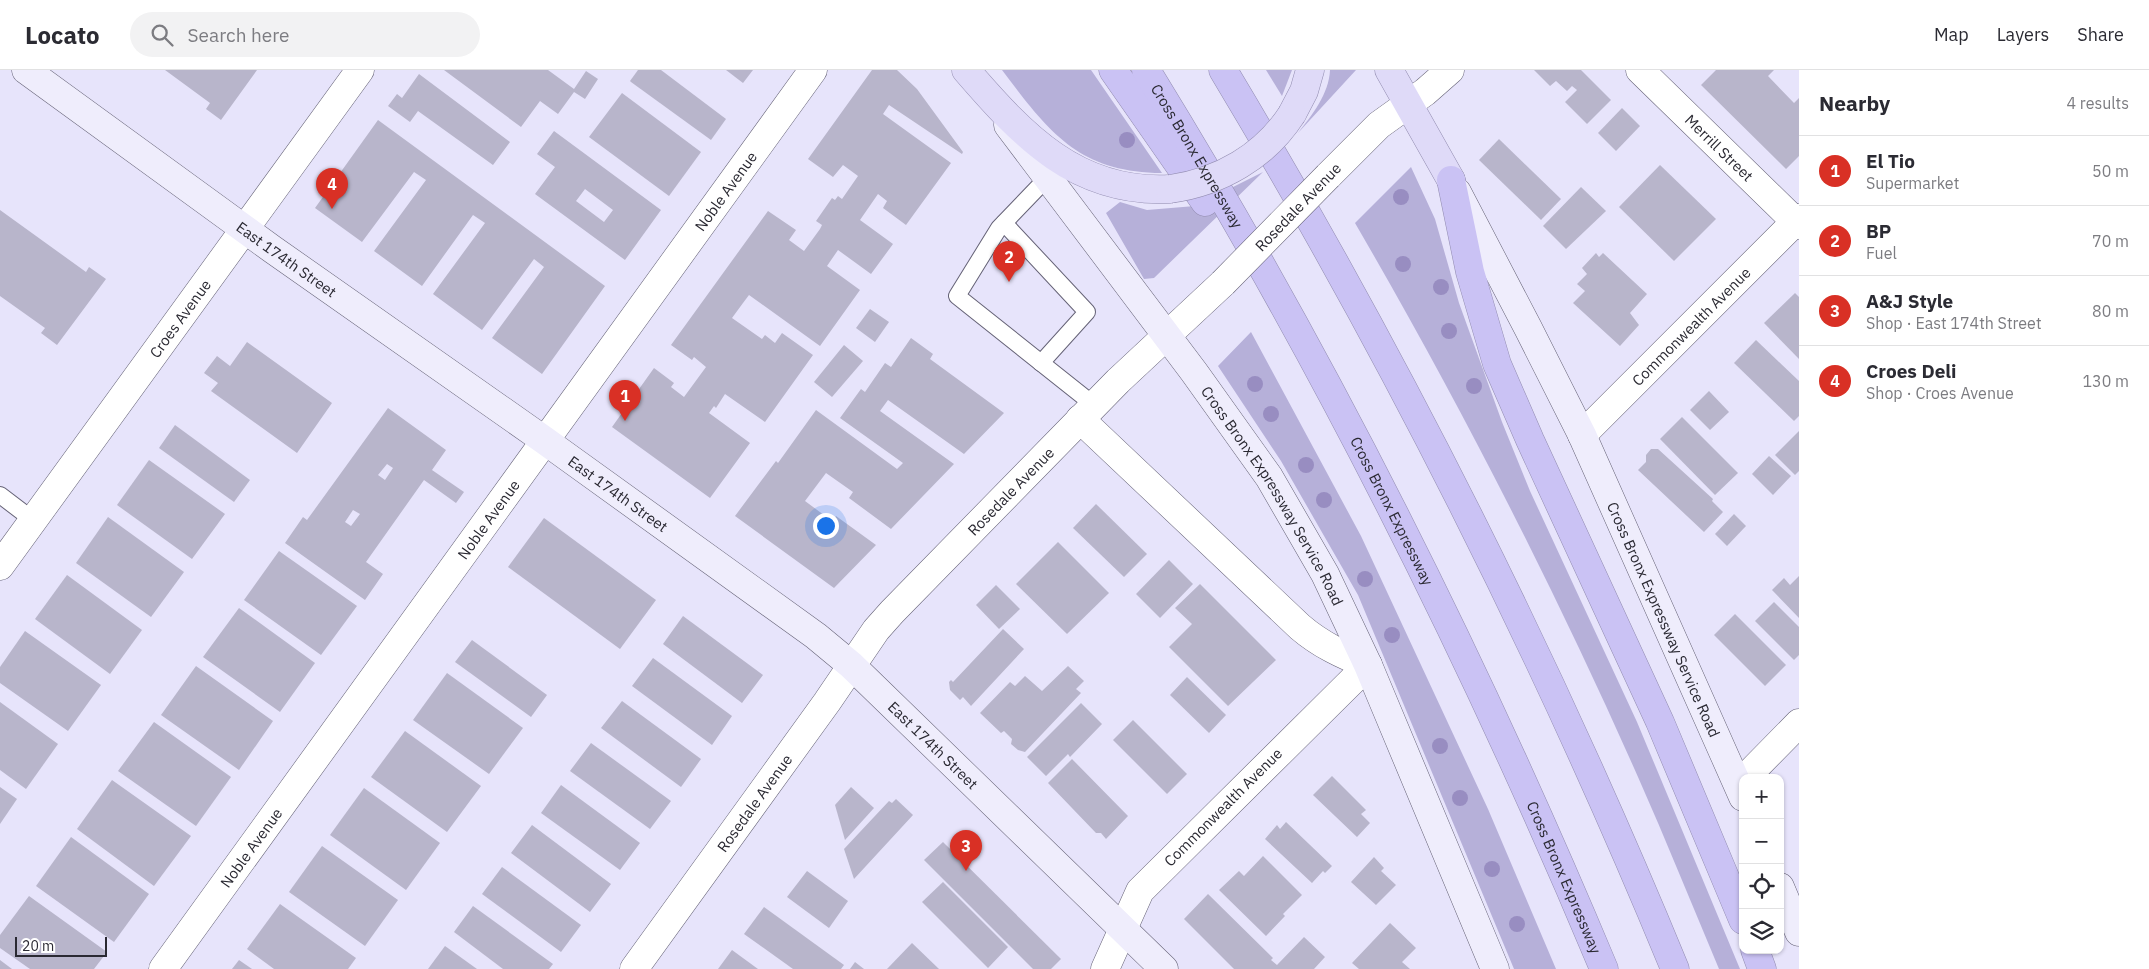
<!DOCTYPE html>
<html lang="en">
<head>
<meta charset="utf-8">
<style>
  :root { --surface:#fff; --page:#f2f2f3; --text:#2b2b33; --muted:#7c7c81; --line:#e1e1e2; --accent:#d93025 }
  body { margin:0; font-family:"IBM Plex Sans",sans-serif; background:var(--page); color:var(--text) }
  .controls { position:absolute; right:15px; bottom:15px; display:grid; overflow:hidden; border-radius:10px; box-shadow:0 1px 4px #0004 }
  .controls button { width:45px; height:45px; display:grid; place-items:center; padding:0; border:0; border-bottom:1px solid var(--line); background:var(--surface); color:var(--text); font:25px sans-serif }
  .scale { position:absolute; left:15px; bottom:12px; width:92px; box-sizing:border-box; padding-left:5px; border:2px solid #2a2932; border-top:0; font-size:14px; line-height:18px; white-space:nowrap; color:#2a2932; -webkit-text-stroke:4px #fff; paint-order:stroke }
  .you { position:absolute; left:825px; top:455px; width:18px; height:18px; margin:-12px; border:4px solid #fff; border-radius:50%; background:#1a73e8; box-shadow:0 0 0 8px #1a73e833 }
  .badge { display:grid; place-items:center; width:32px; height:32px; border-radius:50%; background:var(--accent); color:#fff; font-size:16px; font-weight:700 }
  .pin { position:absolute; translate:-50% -41px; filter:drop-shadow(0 1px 2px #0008) }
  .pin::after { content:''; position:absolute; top:26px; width:18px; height:15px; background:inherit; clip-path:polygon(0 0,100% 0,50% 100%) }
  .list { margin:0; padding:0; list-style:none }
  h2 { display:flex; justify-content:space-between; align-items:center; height:65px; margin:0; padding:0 20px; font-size:21px }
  h2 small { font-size:16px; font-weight:400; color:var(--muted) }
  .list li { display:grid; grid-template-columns:32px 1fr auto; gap:15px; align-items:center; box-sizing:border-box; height:70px; padding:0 20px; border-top:1px solid var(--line) }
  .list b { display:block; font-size:19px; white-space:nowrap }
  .list p { margin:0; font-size:16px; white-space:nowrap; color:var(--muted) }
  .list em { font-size:16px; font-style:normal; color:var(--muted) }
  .icon { flex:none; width:28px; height:28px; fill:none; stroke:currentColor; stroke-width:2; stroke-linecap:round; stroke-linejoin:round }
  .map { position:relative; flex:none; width:1799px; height:899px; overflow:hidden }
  header { display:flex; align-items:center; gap:30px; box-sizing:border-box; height:70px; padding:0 25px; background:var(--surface); border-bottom:1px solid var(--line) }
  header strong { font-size:24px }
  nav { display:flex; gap:28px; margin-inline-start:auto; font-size:18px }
  .search { width:350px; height:45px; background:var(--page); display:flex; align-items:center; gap:12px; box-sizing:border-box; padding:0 18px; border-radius:28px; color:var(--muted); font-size:19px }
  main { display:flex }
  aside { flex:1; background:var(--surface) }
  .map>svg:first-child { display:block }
</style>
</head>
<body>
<header>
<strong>Locato</strong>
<div class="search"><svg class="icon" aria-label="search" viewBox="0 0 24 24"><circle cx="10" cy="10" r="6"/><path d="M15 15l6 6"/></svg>Search here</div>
<nav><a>Map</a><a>Layers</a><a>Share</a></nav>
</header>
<main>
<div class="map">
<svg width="1799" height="899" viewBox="0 0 1799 899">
  <rect width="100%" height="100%" fill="#e7e4fb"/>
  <!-- green -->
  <g fill="#b6b0d9">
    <path d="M1002 0H1091L1162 103C1078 102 1049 62 1002 0Z"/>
    <polygon points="1266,0 1292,0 1282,26"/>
    <path d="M1330 0H1356L1298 63C1312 45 1329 24 1330 0Z"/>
    <path d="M1411 97 1435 149 1459 233 1502 352 1530 421 1637 652 1740 899H1719C1692 835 1666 770 1638 707 1554 517 1459 332 1355 153Z"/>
    <polygon points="1263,102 1154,208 1144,209 1106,143 1120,132 1147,140 1195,136"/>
    <polygon points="1251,262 1361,466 1488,739 1556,899 1514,899 1358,525 1281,391 1218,296"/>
  </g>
  <!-- building -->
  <g fill="#b8b5cb" fill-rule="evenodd">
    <polygon points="165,0 257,0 221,50 206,39 210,33"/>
    <polygon points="444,0 548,0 574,19 586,1 598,9 585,29 574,22 558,44 540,31 521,57"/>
    <polygon points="638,0 661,0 726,49 711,70 631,12 630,11"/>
    <polygon points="726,0 753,0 743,13"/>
    <polygon points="872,0 897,0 917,19 963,82 962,84 889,35 883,44 951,93 906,155 883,138 887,131 878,124 860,150 893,174 871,204 838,180 827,196 860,220 820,276 749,225 743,233 732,248 762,269 765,265 775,273 782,263 813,285 765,352 725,324 716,338 714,336 709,343 750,373 710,428 612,357 654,298 674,313 671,317 684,327 706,297 694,287 692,290 671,275 768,141 796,160 789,170 804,181 820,159 822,155 816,151 832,128 835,130 838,126 842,129 858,106 843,95 833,107 808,89"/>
    <polygon points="1534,0 1581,0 1611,30 1587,54 1565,32 1577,20 1572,16 1567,21 1556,11 1550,16"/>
    <polygon points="1716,0 1774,0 1768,6 1794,33 1799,28 1799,86 1786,99 1701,15"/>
    <polygon points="419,4 510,72 493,95 418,41 410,52 388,36 397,24 402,28"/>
    <polygon points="622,23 701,82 669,126 589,67"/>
    <polygon points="1622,38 1640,56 1616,81 1598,63"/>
    <polygon points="378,50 605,216 542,304 492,268 544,197 534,189 482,260 433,224 485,153 473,145 422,216 374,181 426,110 414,102 362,172 315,138"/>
    <path d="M554 61 661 140 625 190 535 124 555 97 537 84ZM585 119 613 140 604 152 576 131Z"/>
    <polygon points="1499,69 1561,129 1541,150 1479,90"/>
    <polygon points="1660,95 1716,149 1674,191 1619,137"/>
    <polygon points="1581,117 1606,141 1566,179 1543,156"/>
    <polygon points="0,140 86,202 89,197 106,209 57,275 41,263 45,258 0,226"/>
    <polygon points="1596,183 1599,187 1603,183 1647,224 1630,243 1639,255 1620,276 1573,233 1585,221 1577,214 1587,204 1582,198"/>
    <polygon points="1795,223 1799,227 1799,289 1764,253"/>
    <polygon points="870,239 889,252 875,272 856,258"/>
    <polygon points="911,268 933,284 930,289 1004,343 964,384 888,330 880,341 954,394 891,459 849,428 853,422 826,403 805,431 832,451 836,446 876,475 834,518 735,446 776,391 778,393 816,340 897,399 903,393 840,348 861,319 865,322 885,293 891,297"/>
    <polygon points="1756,270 1799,311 1799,346 1794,351 1734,293"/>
    <polygon points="247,272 332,333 297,383 211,321 218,313 204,303 217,286 230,296"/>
    <polygon points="844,275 863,291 832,327 814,312"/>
    <polygon points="1709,321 1729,342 1710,360 1690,340"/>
    <path d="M388 338 446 380 432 400 464 422 456 433 424 410 366 492 383 504 365 530 285 473 303 447 307 450ZM387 394 393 398 385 410 378 405ZM353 440 360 444 351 456 345 452Z"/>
    <polygon points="1682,347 1738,403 1715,425 1660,369"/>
    <polygon points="175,355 250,410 234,432 159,378"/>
    <polygon points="1799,361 1799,401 1795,405 1775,385"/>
    <polygon points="1651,379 1658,379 1713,429 1712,431 1723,442 1704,462 1638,400 1646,392 1646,385"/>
    <polygon points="1769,386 1791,406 1773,425 1752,404"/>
    <polygon points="149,390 225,444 192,489 117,435"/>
    <polygon points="1096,434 1147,484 1124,507 1073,458"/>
    <polygon points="1734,444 1746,456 1727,476 1715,464"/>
    <polygon points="108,447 184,502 151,547 76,493"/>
    <polygon points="544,448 656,530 620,579 508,497"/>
    <polygon points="1058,472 1109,523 1067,564 1016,514"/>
    <polygon points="279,481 357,536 321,585 244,530"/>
    <polygon points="1169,490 1193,514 1160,548 1136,524"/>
    <polygon points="67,505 142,560 110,604 35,549"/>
    <polygon points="1799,506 1799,548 1772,520 1784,508 1790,515"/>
    <polygon points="1200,514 1276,590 1228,636 1169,577 1192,554 1175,538"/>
    <polygon points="996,515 1020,539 999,559 976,535"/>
    <polygon points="1774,532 1799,557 1799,585 1794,590 1755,551"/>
    <polygon points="239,538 315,593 280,642 203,587"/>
    <polygon points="1735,544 1786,595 1765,616 1714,565"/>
    <polygon points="683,546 763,605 742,633 663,574"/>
    <polygon points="1003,559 1024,579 971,636 963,627 960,630 950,620 949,612 951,610 953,612"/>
    <polygon points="25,561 101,615 68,661 0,613 0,597"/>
    <polygon points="472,570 547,625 531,647 455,592"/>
    <polygon points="653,588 732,646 712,675 632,616"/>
    <polygon points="196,596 273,651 239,700 161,645"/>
    <polygon points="1068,596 1084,611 1076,619 1081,623 1025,682 1018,680 1011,674 1012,669 1004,661 1001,663 980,643 1010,612 1015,616 1025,606 1042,621"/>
    <polygon points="447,603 523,658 489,704 413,650"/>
    <polygon points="1187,607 1226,645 1209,663 1170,625"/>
    <polygon points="622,631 701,689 681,717 601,658"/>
    <polygon points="0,632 58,674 26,719 0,700"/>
    <polygon points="1081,633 1102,654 1070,687 1068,684 1046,706 1027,687"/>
    <polygon points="1133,650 1187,704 1167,724 1113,670"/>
    <polygon points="154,652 231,707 196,756 118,701"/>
    <polygon points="405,661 481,716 447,762 371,707"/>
    <polygon points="591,673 671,731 650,759 570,701"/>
    <polygon points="1072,689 1128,746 1106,769 1101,763 1096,763 1048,713"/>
    <polygon points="1332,706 1366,740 1361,744 1370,753 1357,767 1313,725"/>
    <polygon points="112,710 191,766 154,816 77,759"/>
    <polygon points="561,715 640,773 620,800 541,743"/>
    <polygon points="0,717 17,729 0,754"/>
    <polygon points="851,717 874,738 845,770 835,735"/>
    <polygon points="364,718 440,773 406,820 330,765"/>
    <polygon points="896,729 913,745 854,809 844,779 889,731 892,733"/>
    <polygon points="1286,752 1332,796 1325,803 1323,801 1312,813 1265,769 1277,755 1280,759"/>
    <polygon points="532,755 611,814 590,842 511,783"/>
    <polygon points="71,767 149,824 114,872 36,816"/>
    <polygon points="943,772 1061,889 1051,899 1033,899 924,790"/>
    <polygon points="322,776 398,830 365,876 289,822"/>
    <polygon points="1263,786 1302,825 1283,844 1285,846 1266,866 1219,820 1239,801 1244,806"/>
    <polygon points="1374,787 1384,798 1381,801 1396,815 1376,835 1351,812"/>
    <polygon points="502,797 581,855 561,882 482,824"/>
    <polygon points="807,801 848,831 829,858 787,827"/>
    <polygon points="943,812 1008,877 988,898 922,832"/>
    <polygon points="1208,824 1273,888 1271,890 1277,895 1304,867 1325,887 1314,899 1234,899 1184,849"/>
    <polygon points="29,826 107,882 94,899 30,899 0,878 0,865"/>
    <polygon points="280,834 356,888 348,899 274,899 247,879"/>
    <polygon points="473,836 553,894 549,899 503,899 454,862"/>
    <polygon points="764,837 844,895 841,899 793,899 744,864"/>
    <polygon points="1390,853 1416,878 1402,892 1410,899 1359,899 1352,893"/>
    <polygon points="912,873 939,899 887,899"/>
    <polygon points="445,876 477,899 428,899"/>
    <polygon points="732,880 758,899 718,899"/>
    <polygon points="0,890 12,899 0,899"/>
    <polygon points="239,890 252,899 232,899"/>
    <polygon points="855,892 864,899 850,899"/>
  </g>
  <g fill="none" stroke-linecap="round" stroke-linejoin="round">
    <!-- service casing -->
    <g stroke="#656276" stroke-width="18">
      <g id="service">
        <polyline points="1047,108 999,158 957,226 1094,335"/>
        <polyline points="1004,153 1087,242 1041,293"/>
        <polyline points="0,425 33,450"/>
      </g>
    </g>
    <!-- minor casing -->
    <g stroke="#656276" stroke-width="29">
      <g id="minor">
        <path id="s1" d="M1640 0 1799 155"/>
        <path d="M1080 349 1300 557C1321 575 1343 585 1368 595L1140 821 1105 899"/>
        <path id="s2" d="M1582 365 1799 148"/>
        <path id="s3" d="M0 496 360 0"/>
        <polyline points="1745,708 1799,653"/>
        <path id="s4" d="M163 899 813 0"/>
      </g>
    </g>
    <!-- tertiary casing -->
    <g stroke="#656276" stroke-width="29">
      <g id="tertiary">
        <polyline points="1328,106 1379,55 1425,22 1450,0"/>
        <path id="s5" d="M634 899 827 632 876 560 892 542 1118 311 1223 213"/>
      </g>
    </g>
    <!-- secondary casing -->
    <g stroke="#656276" stroke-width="29">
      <g id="secondary">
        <path id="s6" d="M26 0 272 179 544 370 816 566 851 595 1164 899"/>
        <path id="s7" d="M1008 55 1194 302 1269 407 1325 504 1368 595 1495 899"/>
        <path id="s8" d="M1457 122 1528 258 1582 365 1743 727"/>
        <polyline points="1780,817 1799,862"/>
      </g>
    </g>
    <!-- primary casing -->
    <g stroke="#928cb0" stroke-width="29">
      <g id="primary">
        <path d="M966 0C1023 66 1077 124 1170 119"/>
        <polyline points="1389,0 1451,110"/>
        <polyline points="1292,44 1304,21 1310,0"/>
      </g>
    </g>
    <!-- motorway casing -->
    <g stroke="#928cb0" stroke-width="29">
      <g id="motorway">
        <polyline points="1113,0 1205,132"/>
        <path id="s9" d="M1146 0C1323 287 1474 588 1604 899"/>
        <path d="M1223 0C1396 288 1547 588 1675 899"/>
        <polyline points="1451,110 1470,202 1497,294 1530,370 1660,652 1743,850"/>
        <polyline points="1755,880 1762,899"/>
      </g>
    </g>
    <!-- service -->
    <use href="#service" stroke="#fff" stroke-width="16"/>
    <!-- minor -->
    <use href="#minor" stroke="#fff" stroke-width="28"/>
    <!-- tertiary -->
    <use href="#tertiary" stroke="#fff" stroke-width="28"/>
    <!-- secondary -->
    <use href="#secondary" stroke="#efedfc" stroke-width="28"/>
    <!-- primary -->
    <use href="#primary" stroke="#dfdaf8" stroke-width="28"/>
    <!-- motorway -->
    <use href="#motorway" stroke="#cac2f4" stroke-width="28"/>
    <!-- tertiary-bridge casing -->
    <g stroke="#656276" stroke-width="29" stroke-linecap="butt">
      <polyline id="tertiary-bridge" points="1223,213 1328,106"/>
    </g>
    <!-- primary-bridge casing -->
    <g stroke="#928cb0" stroke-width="29" stroke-linecap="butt">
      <path id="primary-bridge" d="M1170 119C1220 112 1265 86 1292 44"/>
    </g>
    <!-- tertiary-bridge -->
    <use href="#tertiary-bridge" stroke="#fff" stroke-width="28"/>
    <!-- primary-bridge -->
    <use href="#primary-bridge" stroke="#dfdaf8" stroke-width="28"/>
  </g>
  <!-- trees -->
  <g fill="#988dc1">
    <circle cx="1127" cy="70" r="8"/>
    <circle cx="1401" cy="127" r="8"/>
    <circle cx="1403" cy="194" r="8"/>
    <circle cx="1441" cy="217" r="8"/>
    <circle cx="1449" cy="261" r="8"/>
    <circle cx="1255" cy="314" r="8"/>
    <circle cx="1474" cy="316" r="8"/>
    <circle cx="1271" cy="344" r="8"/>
    <circle cx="1306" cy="395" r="8"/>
    <circle cx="1324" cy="430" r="8"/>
    <circle cx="1365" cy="509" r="8"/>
    <circle cx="1392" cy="565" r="8"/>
    <circle cx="1440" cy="676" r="8"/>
    <circle cx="1460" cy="728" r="8"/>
    <circle cx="1492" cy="799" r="8"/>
    <circle cx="1517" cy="854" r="8"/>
  </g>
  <g text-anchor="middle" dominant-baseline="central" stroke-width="4" stroke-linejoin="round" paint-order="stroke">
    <!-- street labels -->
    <g font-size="15" fill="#2a2932" stroke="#fff">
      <text stroke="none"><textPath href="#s1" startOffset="111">Merrill Street</textPath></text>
      <text stroke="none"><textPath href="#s9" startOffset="100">Cross Bronx Expressway</textPath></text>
      <text stroke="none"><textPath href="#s4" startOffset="960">Noble Avenue</textPath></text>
      <text transform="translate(1298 137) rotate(-46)">Rosedale Avenue</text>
      <text stroke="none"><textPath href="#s6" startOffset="322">East 174th Street</textPath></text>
      <text stroke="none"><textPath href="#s3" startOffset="306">Croes Avenue</textPath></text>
      <text stroke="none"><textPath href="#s2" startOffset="154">Commonwealth Avenue</textPath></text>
      <text stroke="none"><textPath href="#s5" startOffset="610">Rosedale Avenue</textPath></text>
      <text stroke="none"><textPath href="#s6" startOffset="728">East 174th Street</textPath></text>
      <text stroke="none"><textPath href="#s7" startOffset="456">Cross Bronx Expressway Service Road</textPath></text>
      <text stroke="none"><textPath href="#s9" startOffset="505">Cross Bronx Expressway</textPath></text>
      <text stroke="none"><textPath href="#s4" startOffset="555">Noble Avenue</textPath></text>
      <text stroke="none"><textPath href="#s8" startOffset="475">Cross Bronx Expressway Service Road</textPath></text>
      <text stroke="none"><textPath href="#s6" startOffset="1132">East 174th Street</textPath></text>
      <text stroke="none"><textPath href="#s5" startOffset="205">Rosedale Avenue</textPath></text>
      <text transform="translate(1223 737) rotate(-45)">Commonwealth Avenue</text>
      <text stroke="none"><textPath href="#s4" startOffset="150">Noble Avenue</textPath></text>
      <text stroke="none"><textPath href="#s9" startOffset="910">Cross Bronx Expressway</textPath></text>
    </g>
  </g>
</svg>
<div class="controls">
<button>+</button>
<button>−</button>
<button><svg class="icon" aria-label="locate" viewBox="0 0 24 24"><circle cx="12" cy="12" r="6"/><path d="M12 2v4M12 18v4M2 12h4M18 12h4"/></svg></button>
<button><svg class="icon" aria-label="layers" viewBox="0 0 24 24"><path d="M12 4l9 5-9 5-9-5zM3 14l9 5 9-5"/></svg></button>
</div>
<div class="scale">20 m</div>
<div class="you"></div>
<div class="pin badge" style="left:625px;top:351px">1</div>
<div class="pin badge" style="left:1009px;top:212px">2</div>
<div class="pin badge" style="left:966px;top:801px">3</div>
<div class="pin badge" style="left:332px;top:139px">4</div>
</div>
<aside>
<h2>Nearby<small>4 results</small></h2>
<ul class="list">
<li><span class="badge">1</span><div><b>El Tio</b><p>Supermarket</p></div><em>50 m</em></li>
<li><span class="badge">2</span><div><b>BP</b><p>Fuel</p></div><em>70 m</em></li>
<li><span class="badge">3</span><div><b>A&amp;J Style</b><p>Shop · East 174th Street</p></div><em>80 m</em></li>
<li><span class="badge">4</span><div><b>Croes Deli</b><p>Shop · Croes Avenue</p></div><em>130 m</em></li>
</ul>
</aside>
</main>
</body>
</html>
